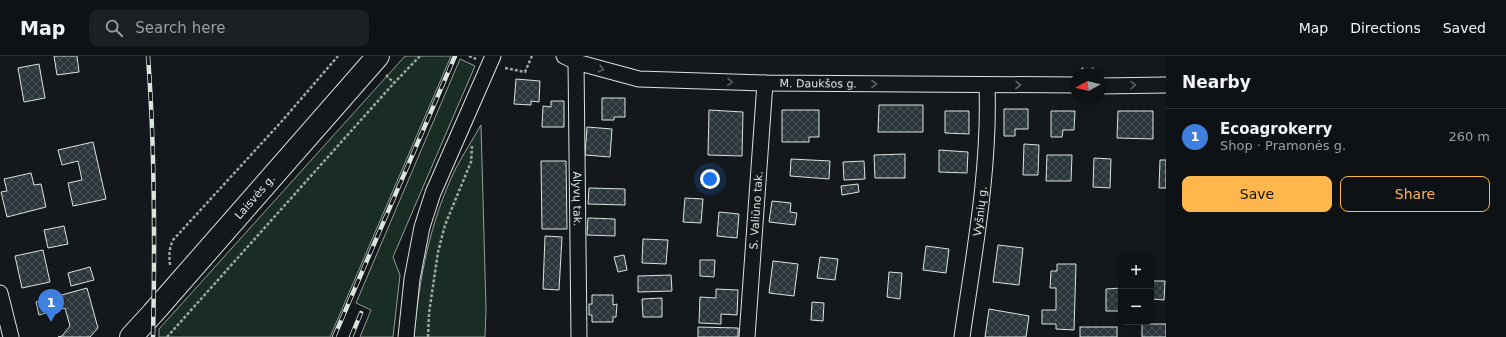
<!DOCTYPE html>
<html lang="en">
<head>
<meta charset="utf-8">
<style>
  :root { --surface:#0f1215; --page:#1d2022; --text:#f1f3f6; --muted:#9b9ea0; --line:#2f3234; --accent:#ffb74d }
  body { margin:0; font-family:"DejaVu Sans",sans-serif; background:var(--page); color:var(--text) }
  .controls { position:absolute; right:12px; bottom:12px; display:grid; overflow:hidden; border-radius:8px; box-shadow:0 2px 10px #0003 }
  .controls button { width:36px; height:36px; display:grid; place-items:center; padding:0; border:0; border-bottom:1px solid var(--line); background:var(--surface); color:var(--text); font:20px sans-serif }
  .compass { position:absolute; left:1070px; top:12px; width:36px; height:36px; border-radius:50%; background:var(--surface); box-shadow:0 2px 10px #0003; rotate:262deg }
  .you { position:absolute; left:710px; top:123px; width:14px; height:14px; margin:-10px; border:3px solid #fff; border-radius:50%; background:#1a73e8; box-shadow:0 0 0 6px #1a73e833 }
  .badge { display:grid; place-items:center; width:26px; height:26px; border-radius:50%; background:var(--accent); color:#fff; font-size:13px; font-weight:700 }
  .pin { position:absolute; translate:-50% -33px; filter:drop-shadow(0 1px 2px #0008) }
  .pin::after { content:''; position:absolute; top:21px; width:14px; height:12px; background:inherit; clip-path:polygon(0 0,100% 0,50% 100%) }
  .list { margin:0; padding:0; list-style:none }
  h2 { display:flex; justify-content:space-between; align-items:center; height:52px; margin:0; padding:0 16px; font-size:17px }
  h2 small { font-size:13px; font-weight:400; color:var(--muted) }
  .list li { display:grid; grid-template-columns:26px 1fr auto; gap:12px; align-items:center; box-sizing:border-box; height:56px; padding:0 16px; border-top:1px solid var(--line) }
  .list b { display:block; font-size:15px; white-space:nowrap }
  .list p { margin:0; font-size:13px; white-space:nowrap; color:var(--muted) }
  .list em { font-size:13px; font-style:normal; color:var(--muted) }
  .actions { display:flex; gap:8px; padding:12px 16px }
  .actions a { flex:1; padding:9px 0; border:1px solid var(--accent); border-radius:8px; text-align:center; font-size:14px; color:var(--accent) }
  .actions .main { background:var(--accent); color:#111 }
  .icon { flex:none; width:22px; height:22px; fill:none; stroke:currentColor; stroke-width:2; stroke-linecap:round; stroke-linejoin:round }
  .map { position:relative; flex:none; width:1166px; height:281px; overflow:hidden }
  header { display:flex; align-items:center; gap:24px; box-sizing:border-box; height:56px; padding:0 20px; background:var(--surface); border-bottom:1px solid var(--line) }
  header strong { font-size:19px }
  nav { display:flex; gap:22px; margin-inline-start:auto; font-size:14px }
  .search { width:280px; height:36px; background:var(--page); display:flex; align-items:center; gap:10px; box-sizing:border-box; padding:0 14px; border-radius:8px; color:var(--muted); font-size:15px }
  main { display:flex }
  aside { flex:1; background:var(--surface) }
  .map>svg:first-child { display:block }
</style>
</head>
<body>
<header>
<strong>Map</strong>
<div class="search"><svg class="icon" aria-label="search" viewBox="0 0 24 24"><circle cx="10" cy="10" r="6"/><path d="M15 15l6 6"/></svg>Search here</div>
<nav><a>Map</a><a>Directions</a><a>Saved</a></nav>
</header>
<main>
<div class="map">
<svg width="1166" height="281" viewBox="0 0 1166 281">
  <defs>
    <pattern id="building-cross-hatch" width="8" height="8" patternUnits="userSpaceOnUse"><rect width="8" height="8" fill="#2c363c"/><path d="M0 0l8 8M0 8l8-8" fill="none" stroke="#4a5358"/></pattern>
  </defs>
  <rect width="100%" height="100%" fill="#14181c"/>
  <!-- grass -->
  <g fill="#1a2d24" stroke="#939e99">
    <polygon points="405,0 451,0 330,281 159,281 159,273"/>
    <polygon points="460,3 475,10 393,201 400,219 393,281 360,281 371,254 356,247"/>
    <path d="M481 69 486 253 485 281H414C419 223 430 165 456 112 464 97 473 83 481 69Z"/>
  </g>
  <!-- building -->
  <g fill="url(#building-cross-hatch)" stroke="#d8e6dc">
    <polygon points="54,0 77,0 79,16 57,19"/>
    <polygon points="39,8 45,42 24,46 18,12"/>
    <polygon points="516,23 540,25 539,46 531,45 531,49 514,48"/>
    <polygon points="602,42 625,42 625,61 614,61 614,64 602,64"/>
    <polygon points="551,45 564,45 564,71 542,71 543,50 551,51"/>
    <polygon points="879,49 923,49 923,76 878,76"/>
    <polygon points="1004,53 1028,53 1028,73 1015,73 1015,80 1004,80"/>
    <polygon points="709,54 743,56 742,100 708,99"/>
    <polygon points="782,54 819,54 819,81 809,81 809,86 782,86"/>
    <polygon points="945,55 969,55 969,78 945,77"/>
    <polygon points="1051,55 1075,55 1074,74 1063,74 1062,81 1051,81"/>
    <polygon points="1118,55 1153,55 1153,83 1117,82"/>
    <polygon points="587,71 612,73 610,101 585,99"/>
    <polygon points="93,86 106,143 73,150 68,127 82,124 78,105 62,109 58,94"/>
    <polygon points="1024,88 1039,89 1038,119 1023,119"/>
    <polygon points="939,94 968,96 967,117 939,116"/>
    <polygon points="905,98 905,122 875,122 874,99"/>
    <polygon points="1047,99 1072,99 1071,125 1046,125"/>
    <polygon points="1094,102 1111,103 1110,132 1093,131"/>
    <polygon points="791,103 830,105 829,123 790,120"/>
    <polygon points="1160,104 1166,104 1166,132 1159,132"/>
    <polygon points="541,105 566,105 567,173 542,173"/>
    <polygon points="864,105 865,123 844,124 843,106"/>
    <polygon points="31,117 34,129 41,128 46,151 7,161 1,136 7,135 4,123"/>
    <polygon points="858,128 859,136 842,139 841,130"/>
    <polygon points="589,132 625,133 625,149 588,148"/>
    <polygon points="685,142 703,143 701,167 683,166"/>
    <polygon points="772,145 791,147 790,156 797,157 795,169 769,166"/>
    <polygon points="719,156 739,158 737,182 717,180"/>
    <polygon points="588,162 615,163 615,180 587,179"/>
    <polygon points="64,170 68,188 48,192 44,174"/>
    <polygon points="545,180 562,181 559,234 543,233"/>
    <polygon points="643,183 668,184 666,208 642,207"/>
    <polygon points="998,189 1023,192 1019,229 993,226"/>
    <polygon points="926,190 949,193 946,217 923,214"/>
    <polygon points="43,194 50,226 22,232 15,200"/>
    <polygon points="624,199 627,214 618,216 614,201"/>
    <polygon points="820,201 838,203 835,224 817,222"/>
    <polygon points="700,204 715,204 714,221 700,220"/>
    <polygon points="773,205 798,208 794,240 769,237"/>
    <polygon points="1057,208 1076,208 1074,274 1056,273 1056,268 1042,268 1042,254 1056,254 1056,232 1050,232 1051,215 1057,215"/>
    <polygon points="90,211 94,224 71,230 68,217"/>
    <polygon points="889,216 902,217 900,243 887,241"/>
    <polygon points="671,219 672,235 638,236 638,220"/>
    <polygon points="1151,225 1165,225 1164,244 1151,243"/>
    <polygon points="87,232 98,272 90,281 58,281 62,280 70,270 65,252 39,259 36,246"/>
    <polygon points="1121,232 1121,255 1106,255 1106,233"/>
    <polygon points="716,233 738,234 737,259 721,258 721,268 699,267 700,241 716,242"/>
    <polygon points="592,239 613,239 613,249 617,248 616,261 613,261 613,266 592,266 592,259 589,259 589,248 592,248"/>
    <polygon points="662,242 662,261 643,261 642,243"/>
    <polygon points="812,246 824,247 823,265 811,264"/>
    <polygon points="989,253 1029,260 1026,281 985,281"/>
    <rect x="1142" y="268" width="24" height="13"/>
    <polygon points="698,271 738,272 738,281 698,281"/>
    <rect x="1080" y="271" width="37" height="10"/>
  </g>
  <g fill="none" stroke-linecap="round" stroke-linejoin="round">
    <!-- minor casing -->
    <g stroke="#d8e6dc" stroke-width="17">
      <g id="minor">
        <path id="s1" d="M564 0 576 6 639 23 765 27 1076 29"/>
        <path id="s2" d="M576 6 579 281"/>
        <polyline points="1100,30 1166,29"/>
        <polyline points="0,237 11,281"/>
        <polyline points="406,281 412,223 422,171 433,137 493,0"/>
        <path id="s3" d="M747 281 765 27"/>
        <path id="s4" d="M962 281C974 197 990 114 987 29"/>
      </g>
    </g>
    <!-- primary casing -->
    <g stroke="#d8e6dc" stroke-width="24">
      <g id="primary">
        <path id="s5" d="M131 281 153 257 378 0"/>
      </g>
    </g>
    <!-- path -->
    <g stroke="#9da8a2" stroke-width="2.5" stroke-dasharray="3 2" stroke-linecap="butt">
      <polyline points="469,0 476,3"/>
      <polyline points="505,12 525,16 532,0"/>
      <polyline points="1081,13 1096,13"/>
      <polyline points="386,19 394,27"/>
      <path d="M170 209C169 199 169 193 173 184L282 65 338 0"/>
      <polyline points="167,281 394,27 420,0"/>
      <polyline points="428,281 429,257 438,196 445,169 471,106 472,90"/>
    </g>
    <!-- minor -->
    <use href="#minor" stroke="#14181c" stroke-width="15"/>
    <!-- primary -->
    <use href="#primary" stroke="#14181c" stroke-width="22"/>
    <!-- rail casing -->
    <g stroke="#d8e6dc" stroke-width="4.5">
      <g id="rail">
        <path d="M148 0C155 94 155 187 153 281"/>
        <polyline points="334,281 455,0"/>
        <polyline points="351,281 361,257"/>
      </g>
    </g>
    <!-- rail -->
    <use href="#rail" stroke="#14181c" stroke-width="3" stroke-dasharray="9" stroke-linecap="butt"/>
  </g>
  <!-- one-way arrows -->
  <defs><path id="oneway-chevron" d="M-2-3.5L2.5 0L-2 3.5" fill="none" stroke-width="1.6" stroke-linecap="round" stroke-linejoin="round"/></defs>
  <g stroke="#59605f">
    <use href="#oneway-chevron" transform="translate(601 13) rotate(16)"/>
    <use href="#oneway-chevron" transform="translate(730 26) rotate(2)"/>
    <use href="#oneway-chevron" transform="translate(874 28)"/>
    <use href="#oneway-chevron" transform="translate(1018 29)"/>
    <use href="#oneway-chevron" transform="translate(1133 29) rotate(-1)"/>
  </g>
  <g text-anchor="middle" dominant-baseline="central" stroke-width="3" stroke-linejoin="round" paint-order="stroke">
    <!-- street labels -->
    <g font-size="11" fill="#d8e6dc" stroke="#14181c">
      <text stroke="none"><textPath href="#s1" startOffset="258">M. Daukšos g.</textPath></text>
      <text stroke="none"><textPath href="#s5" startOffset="187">Laisvės g.</textPath></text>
      <text stroke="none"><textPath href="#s2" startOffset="137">Alyvų tak.</textPath></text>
      <text stroke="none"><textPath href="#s3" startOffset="127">S. Valiūno tak.</textPath></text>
      <text stroke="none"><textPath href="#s4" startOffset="127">Vyšnių g.</textPath></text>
    </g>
  </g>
</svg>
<div class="controls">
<button>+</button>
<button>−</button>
</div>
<svg class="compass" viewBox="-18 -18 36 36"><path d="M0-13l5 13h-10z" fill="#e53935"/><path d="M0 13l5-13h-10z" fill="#9b9ea0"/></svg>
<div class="you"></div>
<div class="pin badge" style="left:51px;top:266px;background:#3f7fe0">1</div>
</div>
<aside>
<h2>Nearby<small></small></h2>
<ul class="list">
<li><span class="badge" style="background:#3f7fe0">1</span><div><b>Ecoagrokerry</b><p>Shop · Pramonės g.</p></div><em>260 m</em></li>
</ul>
<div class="actions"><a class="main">Save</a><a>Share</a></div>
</aside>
</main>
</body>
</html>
